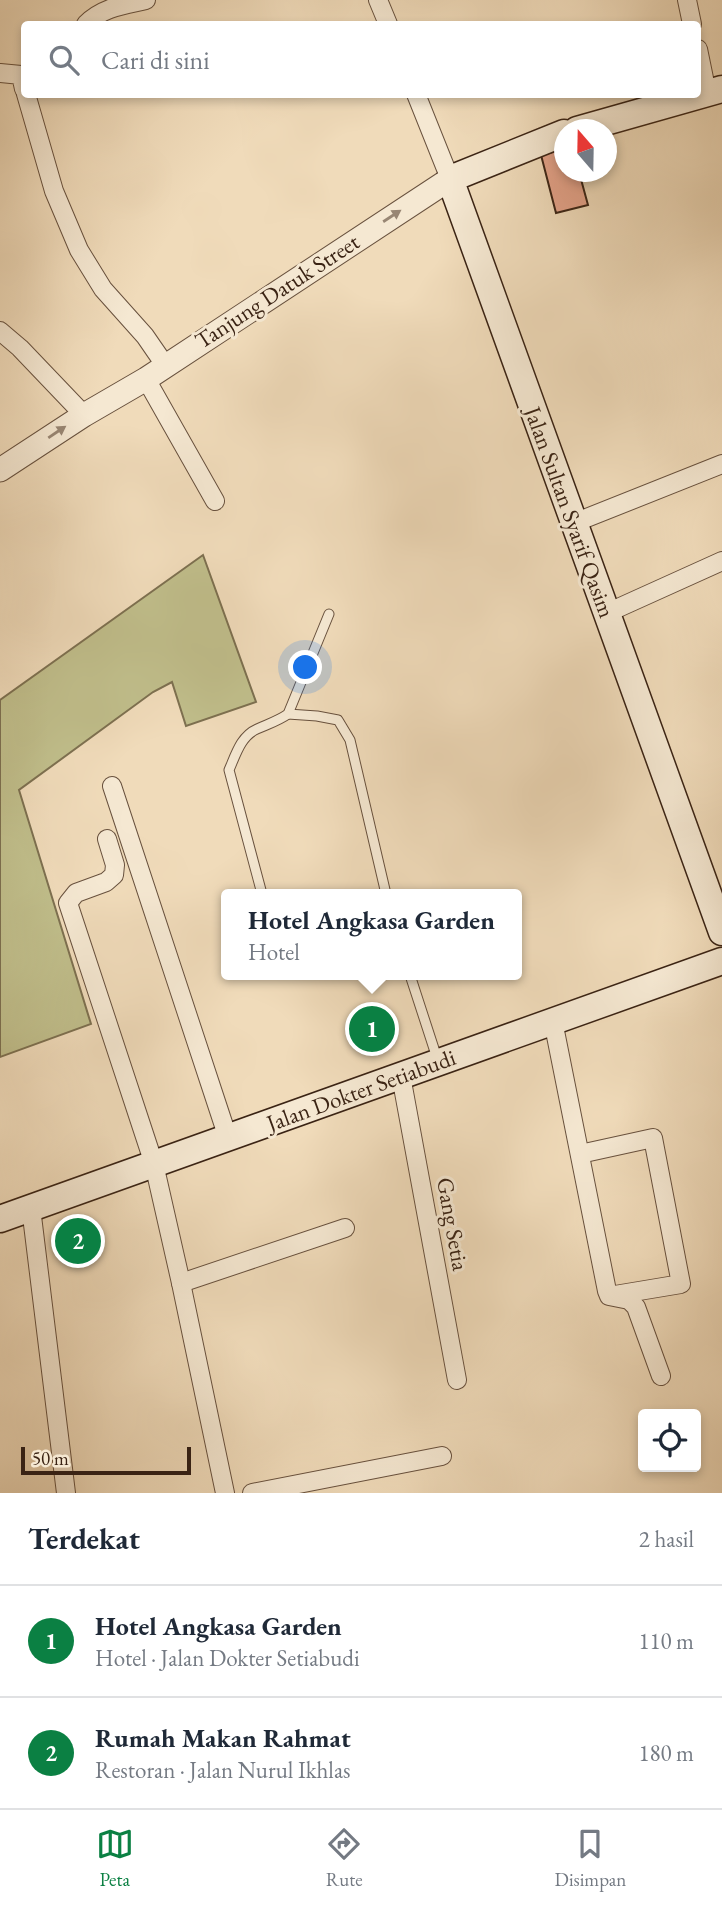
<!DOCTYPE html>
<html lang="id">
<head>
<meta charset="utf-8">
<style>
  :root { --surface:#fff; --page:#f6f6f7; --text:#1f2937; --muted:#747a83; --line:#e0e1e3; --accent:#0b8043 }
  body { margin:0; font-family:"EB Garamond",serif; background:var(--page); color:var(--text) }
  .controls { position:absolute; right:21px; bottom:21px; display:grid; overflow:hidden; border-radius:7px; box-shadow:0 4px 10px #0003 }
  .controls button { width:63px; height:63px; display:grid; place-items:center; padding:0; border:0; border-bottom:2px solid var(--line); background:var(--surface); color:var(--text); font:35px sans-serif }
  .compass { position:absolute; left:554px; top:119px; width:63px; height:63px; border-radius:50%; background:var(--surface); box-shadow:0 4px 10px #0003; rotate:340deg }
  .scale { position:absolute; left:21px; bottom:18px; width:170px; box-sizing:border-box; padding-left:7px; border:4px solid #3a2314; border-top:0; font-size:19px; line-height:24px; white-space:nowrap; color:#3a2314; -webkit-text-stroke:5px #f5e8d2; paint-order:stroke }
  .you { position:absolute; left:306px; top:668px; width:24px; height:24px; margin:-18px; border:5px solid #fff; border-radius:50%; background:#1a73e8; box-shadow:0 0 0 10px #1a73e833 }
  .badge { display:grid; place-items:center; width:46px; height:46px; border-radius:50%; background:var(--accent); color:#fff; font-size:23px; font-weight:700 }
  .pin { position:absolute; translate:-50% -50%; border:4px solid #fff; box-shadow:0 2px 7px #0006 }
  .popup { position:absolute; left:221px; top:889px; width:301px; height:91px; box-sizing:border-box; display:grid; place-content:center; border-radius:7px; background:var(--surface); filter:drop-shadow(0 2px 5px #0005); font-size:23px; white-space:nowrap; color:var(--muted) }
  .popup b { font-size:26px; color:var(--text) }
  .popup::after { content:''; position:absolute; left:50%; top:100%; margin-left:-14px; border:14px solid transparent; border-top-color:var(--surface) }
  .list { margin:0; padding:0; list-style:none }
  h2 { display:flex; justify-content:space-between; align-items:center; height:91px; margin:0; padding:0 28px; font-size:30px }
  h2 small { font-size:23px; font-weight:400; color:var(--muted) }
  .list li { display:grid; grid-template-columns:46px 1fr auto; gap:21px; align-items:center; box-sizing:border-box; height:112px; padding:0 28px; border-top:2px solid var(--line) }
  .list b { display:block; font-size:26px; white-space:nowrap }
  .list p { margin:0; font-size:23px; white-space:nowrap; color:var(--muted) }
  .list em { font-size:23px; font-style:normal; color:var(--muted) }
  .icon { flex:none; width:38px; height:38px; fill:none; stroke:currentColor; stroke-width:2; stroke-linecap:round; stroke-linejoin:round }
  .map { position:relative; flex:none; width:722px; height:1493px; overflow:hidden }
  .search { position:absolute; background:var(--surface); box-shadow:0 4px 10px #0003; left:21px; right:21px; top:21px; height:77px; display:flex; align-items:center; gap:18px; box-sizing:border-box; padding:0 24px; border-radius:7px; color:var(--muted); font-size:26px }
  .sheet { height:315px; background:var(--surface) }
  nav { display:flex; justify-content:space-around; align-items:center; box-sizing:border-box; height:98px; border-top:2px solid var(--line); background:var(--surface); font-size:19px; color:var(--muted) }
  nav a { display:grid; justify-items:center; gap:4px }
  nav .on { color:var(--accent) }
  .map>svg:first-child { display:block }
</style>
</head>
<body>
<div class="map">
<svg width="722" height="1493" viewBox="0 0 722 1493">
  <rect width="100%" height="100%" fill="#f0dbba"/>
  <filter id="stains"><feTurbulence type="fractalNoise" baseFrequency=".00286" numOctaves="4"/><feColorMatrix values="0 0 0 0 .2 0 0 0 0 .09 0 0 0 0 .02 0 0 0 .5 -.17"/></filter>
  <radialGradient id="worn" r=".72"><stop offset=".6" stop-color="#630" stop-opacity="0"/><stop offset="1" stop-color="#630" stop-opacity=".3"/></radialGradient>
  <!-- green -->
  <polygon fill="#c0be8b" stroke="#7d7050" stroke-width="2" points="203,555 256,702 186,726 172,682 153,692 19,790 91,1024 0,1057 0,700"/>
  <!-- building -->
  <polygon fill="#e4a289" stroke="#3a2314" stroke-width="2" points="564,149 564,172 579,172 588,205 556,213 541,155"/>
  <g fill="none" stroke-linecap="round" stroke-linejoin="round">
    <!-- service casing -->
    <g stroke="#68513e" stroke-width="11">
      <g id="service">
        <polyline points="288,714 317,716 338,720 350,740 386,894"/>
        <path d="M262 894 229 770C236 754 241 736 257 729 268 724 278 721 288 714L329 614"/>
        <polyline points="410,975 438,1061"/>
      </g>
    </g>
    <!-- minor casing -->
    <g stroke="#68513e" stroke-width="20">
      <g id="minor">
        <polyline points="378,0 388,24"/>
        <polyline points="687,0 692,24"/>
        <path d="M86 24C103 7 124 5 146 0"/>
        <polyline points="698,49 707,93"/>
        <polyline points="0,73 21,75 24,89"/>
        <polyline points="26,94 54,191 79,250 103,289 145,336 165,365"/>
        <polyline points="416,94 450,179"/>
        <polyline points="0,331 20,348 84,415"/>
        <polyline points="146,379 215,501"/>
        <polyline points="574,523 722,464"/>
        <polyline points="607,613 722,561"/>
        <polyline points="112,786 228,1138"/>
        <polyline points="107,839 115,865 114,875 106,882 76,893 68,903 154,1164 181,1283 225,1493"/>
        <polyline points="553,1021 607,1291 609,1296 629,1300 636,1307 661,1376"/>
        <polyline points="401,1076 457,1380"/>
        <polyline points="580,1154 653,1138 681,1284 615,1295"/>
        <polyline points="31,1208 66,1493"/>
        <polyline points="181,1283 345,1228"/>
        <polyline points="252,1493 442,1456"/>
      </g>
    </g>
    <!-- tertiary casing -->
    <g stroke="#68513e" stroke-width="25">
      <polyline id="tertiary" points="0,470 84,415 146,379 450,179"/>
    </g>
    <!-- secondary casing -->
    <g stroke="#3a2314" stroke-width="29">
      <g id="secondary">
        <polyline points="577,130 722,89"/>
        <polyline points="564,133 450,179 722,932"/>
        <polyline points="0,1219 722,961"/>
      </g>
    </g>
    <!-- service -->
    <use href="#service" stroke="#f5e8d2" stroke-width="9"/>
    <!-- minor -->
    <use href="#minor" stroke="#f5e8d2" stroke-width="18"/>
    <!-- tertiary -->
    <use href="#tertiary" stroke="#f5e8d2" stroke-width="23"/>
    <!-- secondary -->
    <use href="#secondary" stroke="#f5e8d2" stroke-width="26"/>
  </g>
  <!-- one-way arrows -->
  <defs><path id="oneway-solid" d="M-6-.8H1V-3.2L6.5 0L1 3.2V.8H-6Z" transform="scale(1.75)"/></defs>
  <g fill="#988673">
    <use href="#oneway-solid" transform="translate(392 216) rotate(-33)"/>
    <use href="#oneway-solid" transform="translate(57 432) rotate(-34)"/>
  </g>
  <g text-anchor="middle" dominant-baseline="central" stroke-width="6" stroke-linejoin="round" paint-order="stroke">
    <!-- street labels -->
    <g font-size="23" fill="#3a2314" stroke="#f5e8d2">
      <text transform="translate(277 291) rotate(-33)">Tanjung Datuk Street</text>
      <text transform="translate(570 512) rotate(70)">Jalan Sultan Syarif Qasim</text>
      <text transform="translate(361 1090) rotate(-20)">Jalan Dokter Setiabudi</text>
      <text transform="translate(453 1224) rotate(80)">Gang Setia</text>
    </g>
  </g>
  <rect width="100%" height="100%" filter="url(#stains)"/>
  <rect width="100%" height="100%" fill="url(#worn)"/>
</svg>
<div class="controls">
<button><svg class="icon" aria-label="locate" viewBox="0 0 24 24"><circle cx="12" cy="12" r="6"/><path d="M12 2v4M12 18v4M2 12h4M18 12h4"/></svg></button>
</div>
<svg class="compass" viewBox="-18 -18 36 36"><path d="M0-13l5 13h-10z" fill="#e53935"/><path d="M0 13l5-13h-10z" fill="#747a83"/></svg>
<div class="scale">50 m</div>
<div class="you"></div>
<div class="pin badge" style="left:372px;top:1029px">1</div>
<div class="popup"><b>Hotel Angkasa Garden</b>Hotel</div>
<div class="pin badge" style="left:78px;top:1241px">2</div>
<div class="search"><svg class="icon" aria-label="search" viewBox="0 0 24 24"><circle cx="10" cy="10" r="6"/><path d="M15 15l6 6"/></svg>Cari di sini</div>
</div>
<section class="sheet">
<h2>Terdekat<small>2 hasil</small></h2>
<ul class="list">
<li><span class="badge">1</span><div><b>Hotel Angkasa Garden</b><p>Hotel · Jalan Dokter Setiabudi</p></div><em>110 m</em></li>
<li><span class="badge">2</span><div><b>Rumah Makan Rahmat</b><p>Restoran · Jalan Nurul Ikhlas</p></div><em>180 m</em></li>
</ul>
</section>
<nav>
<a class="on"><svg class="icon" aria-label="map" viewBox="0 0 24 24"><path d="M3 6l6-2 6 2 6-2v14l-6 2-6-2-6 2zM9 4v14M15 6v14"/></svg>Peta</a>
<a><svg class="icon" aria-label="directions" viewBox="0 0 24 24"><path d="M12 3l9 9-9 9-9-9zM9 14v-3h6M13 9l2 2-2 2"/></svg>Rute</a>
<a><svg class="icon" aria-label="saved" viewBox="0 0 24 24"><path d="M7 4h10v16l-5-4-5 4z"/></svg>Disimpan</a>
</nav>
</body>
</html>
